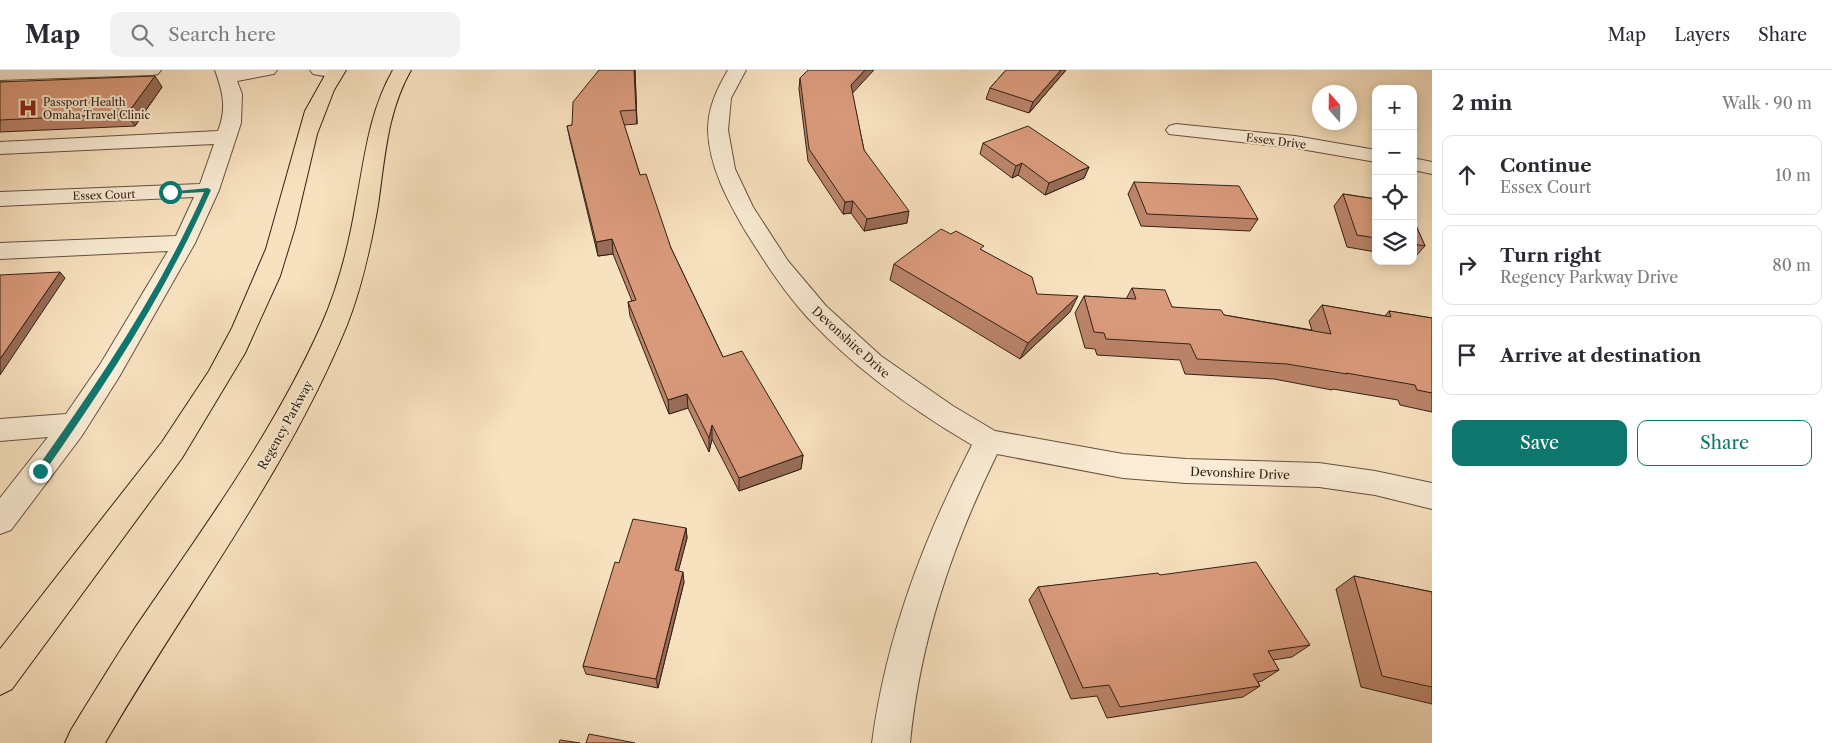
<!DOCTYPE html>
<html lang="en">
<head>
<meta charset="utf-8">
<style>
  :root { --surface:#fff; --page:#f2f2f3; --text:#2b2b33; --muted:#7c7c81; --line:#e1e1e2; --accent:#0f766e }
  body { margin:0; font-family:"Libre Caslon Text",serif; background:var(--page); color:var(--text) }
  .controls { position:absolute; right:15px; top:15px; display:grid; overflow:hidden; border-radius:10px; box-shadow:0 2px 12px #0003 }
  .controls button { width:45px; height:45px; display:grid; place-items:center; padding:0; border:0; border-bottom:1px solid var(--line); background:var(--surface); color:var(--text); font:25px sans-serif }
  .compass { position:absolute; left:1312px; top:15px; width:45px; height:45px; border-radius:50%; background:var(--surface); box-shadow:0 2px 12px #0003; rotate:340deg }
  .stop { position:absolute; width:15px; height:15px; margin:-11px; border:4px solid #0f766e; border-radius:50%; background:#fff }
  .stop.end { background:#0f766e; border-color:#fff; box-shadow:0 1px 5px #0008 }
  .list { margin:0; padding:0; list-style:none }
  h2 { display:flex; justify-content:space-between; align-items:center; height:65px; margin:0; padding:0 20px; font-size:21px }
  h2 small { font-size:16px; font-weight:400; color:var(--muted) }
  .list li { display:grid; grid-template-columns:32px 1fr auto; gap:15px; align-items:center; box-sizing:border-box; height:80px; margin:0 10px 10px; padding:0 10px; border:1px solid var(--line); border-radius:10px }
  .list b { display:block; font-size:19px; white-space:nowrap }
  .list p { margin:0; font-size:16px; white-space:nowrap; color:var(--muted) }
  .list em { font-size:16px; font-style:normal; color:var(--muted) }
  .actions { display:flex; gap:10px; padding:15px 20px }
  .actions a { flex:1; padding:11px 0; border:1px solid var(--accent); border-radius:10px; text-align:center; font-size:18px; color:var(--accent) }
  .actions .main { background:var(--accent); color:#fff }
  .icon { flex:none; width:28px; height:28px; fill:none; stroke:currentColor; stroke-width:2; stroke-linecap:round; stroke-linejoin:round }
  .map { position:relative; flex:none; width:1432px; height:673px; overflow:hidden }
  header { display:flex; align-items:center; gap:30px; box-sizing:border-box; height:70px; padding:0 25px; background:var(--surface); border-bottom:1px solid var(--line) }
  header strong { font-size:24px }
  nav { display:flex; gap:28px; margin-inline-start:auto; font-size:18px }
  .search { width:350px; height:45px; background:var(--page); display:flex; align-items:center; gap:12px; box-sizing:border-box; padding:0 18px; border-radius:10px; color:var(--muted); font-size:19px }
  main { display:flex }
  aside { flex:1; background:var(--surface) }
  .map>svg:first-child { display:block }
</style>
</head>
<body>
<header>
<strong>Map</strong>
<div class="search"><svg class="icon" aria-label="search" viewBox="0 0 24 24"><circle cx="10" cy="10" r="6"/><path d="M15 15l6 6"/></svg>Search here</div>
<nav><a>Map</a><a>Layers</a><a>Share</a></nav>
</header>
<main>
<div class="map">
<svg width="1432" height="673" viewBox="0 0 1432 673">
  <rect width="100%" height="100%" fill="#f8e1bf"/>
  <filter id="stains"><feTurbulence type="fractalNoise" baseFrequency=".004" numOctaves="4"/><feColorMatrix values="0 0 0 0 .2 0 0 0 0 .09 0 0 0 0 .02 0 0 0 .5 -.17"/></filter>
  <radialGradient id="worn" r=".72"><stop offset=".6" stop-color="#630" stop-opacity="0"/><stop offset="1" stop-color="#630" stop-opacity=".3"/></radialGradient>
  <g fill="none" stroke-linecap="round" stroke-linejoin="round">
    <!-- minor casing -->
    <g stroke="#655140" stroke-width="2">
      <g id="minor">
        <polygon points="0,0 161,0 158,4 152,5 0,10"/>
        <path d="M215 0H277L274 4 237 11 242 24 241 53 219 120 195 173 119 307 81 367 11 460 0 464V428L48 367 0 371V349L66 344 101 293 168 181 0 189V173L176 166 194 127 0 136V122L200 114 214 74 0 84V72L218 61C227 38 223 23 215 0Z"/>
        <path d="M310 0H344L345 1 342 5C333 7 322 6 313 4Z"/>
        <path d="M728 0H746L731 28 728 60 735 99 753 137 788 191 826 236 881 286 953 336 995 361 1123 384 1186 389 1319 393 1375 401 1432 413V439L1375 425 1319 417 1186 413 1123 408 997 384C952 476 920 570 910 673H872C886 567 923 470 972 375 913 340 855 299 808 248 784 222 765 192 746 162 728 131 709 97 708 60 708 37 717 19 728 0Z"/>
        <polygon points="1176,54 1295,66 1376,80 1376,92 1295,78 1169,64 1166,60 1169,56"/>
        <polygon points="1413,88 1432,92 1432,104 1413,100"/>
      </g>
    </g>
    <!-- major casing -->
    <g stroke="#342116" stroke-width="2">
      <g id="major">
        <polygon points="328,0 346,0 334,20 317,64 295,157 280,206 245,283 182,388 12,619 0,625 0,579 162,372 209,301 232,258 266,179 305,41"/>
        <path d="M393 0H411C387 42 385 88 378 135 371 175 362 217 347 255 286 404 185 534 105 673H65L71 660C92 626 113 591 135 558 202 460 272 365 321 256 338 218 349 175 356 133 365 87 369 42 393 0Z"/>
      </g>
    </g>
    <!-- minor -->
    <use href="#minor" fill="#faecd5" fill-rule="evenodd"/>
    <!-- major -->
    <use href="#major" fill="#f8e1bf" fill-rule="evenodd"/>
  </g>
  <!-- wall -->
  <g fill="#bb846a" stroke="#342116">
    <polygon points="599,0 635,0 637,54 624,55 640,105 671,178 723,287 803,385 801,399 739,421 712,369 709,382 688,338 669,344 630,246 628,232 632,231 613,184 598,186 570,70 567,56 572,55"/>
    <polygon points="1006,0 1066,0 1029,43 986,29 990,18"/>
    <polygon points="800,8 852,23 864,80 907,153 864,161 851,143 843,144 808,91 799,19"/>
    <polygon points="0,12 162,17 135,56 0,62"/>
    <polygon points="983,73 1089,97 1084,108 1045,125 1018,105 1012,108 980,84"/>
    <polygon points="1134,112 1258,149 1250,161 1141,156 1128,124"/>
    <polygon points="1343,124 1376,129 1376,182 1347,177 1334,136"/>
    <polygon points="1413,149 1425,176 1414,188 1413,188"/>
    <polygon points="982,180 1037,224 1070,242 1020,289 890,210 894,194"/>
    <polygon points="1132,218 1172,237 1224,245 1312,260 1309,251 1322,235 1385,246 1389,241 1432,248 1432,342 1400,335 1398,330 1333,319 1332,320 1274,309 1185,304 1180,290 1097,285 1095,279 1085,278 1075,243 1084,226 1126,229"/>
    <polygon points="686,458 687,468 678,501 684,512 658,618 586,604 583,596 619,493"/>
    <polygon points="1160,505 1310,575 1292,587 1273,590 1279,600 1262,611 1258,612 1260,616 1243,627 1107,648 1097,626 1071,629 1029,530 1038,517"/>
    <polygon points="1354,506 1432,522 1432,634 1361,617 1336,519"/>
  </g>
  <!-- shaded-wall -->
  <g fill="#986c56" stroke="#342116">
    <polygon points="634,0 635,0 637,54 636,40"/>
    <polygon points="865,0 874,0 849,27 851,15"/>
    <polygon points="1061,0 1066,0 1029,43 1033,32"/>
    <polygon points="155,6 162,17 135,56 127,44"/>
    <polygon points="1022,93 1018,105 1012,108 1016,96"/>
    <polygon points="1089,97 1084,108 1045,125 1049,113"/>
    <polygon points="853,131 851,143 843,144 845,132"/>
    <polygon points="909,141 907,153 864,161 867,149"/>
    <polygon points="612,169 613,184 598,186 596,172"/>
    <polygon points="60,202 65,208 0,305 0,289"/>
    <polygon points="1078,226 1070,242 1020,289 1028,273"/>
    <polygon points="687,324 688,338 669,344 668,330"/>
    <polygon points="712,355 712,369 709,382 709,368"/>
    <polygon points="803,385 801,399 739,421 739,408"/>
    <polygon points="686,458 687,468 676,510 675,500"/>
    <polygon points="683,502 684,512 658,618 656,609"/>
  </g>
  <!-- building -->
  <g fill="#d99a7b" stroke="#342116">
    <polygon points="599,0 634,0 636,40 620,41 640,105 646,104 671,178 723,287 742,281 803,385 739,408 712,355 709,368 687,324 668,330 628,232 636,230 612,169 596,172 567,56 572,55 573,32"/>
    <polygon points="808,0 865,0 851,15 864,80 909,141 867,149 853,131 845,132 809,79 800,8"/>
    <polygon points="1006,0 1061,0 1033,32 990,18"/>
    <polygon points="155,6 127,44 0,50 0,12"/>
    <polygon points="1028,56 1089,97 1049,113 1022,93 1016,96 983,73"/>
    <polygon points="1134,112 1239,116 1258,149 1147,144"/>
    <polygon points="1343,124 1376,129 1376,168 1357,165"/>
    <polygon points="1413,149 1425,176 1413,174"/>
    <polygon points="941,159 951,164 956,161 984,176 980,179 1032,207 1037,224 1078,226 1028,273 894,194"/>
    <polygon points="60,202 0,289 0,205"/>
    <polygon points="1132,218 1165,220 1172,237 1221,240 1224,245 1331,264 1322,235 1391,247 1389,241 1432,248 1432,323 1417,320 1415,315 1346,303 1347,304 1287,294 1197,289 1190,274 1106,269 1104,263 1094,262 1084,226 1136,229"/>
    <polygon points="633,449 686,458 675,500 683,502 656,609 583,596 615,492 619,493"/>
    <polygon points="1256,492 1310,575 1268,581 1279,600 1253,604 1260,616 1120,637 1109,615 1083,618 1038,517 1158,503 1160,505"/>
    <polygon points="1354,506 1432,522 1432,617 1382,606"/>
    <polygon points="589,664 635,673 586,673"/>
    <polygon points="560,670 580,673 559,673"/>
  </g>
  <!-- route -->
  <path fill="#0f766e" d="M208 118 211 120C165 224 108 311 43 404H37V398C101 308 158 224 204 122L170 124 167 122Z"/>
  <!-- icons -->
  <defs>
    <g id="hospital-bare" transform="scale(1.5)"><path d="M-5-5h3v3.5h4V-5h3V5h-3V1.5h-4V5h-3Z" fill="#8f2418" stroke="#faecd5" stroke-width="2.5" paint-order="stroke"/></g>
  </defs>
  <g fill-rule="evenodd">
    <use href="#hospital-bare" x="28" y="38"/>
  </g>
  <g text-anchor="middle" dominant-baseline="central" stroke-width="4" stroke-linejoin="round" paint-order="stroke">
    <!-- far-poi labels -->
    <g font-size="11" fill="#342116" stroke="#faecd5" text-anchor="start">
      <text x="43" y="32">Passport Health<tspan x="43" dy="13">Omaha Travel Clinic</tspan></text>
    </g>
    <!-- far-street labels -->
    <g font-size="11" fill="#342116" stroke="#faecd5">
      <text transform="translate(1276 71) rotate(7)">Essex Drive</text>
      <text transform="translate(104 125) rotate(-2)">Essex Court</text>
    </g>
    <!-- street labels -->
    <g font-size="12" fill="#342116" stroke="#faecd5">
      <text transform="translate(851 272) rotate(42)">Devonshire Drive</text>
      <text transform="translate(285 355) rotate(-61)">Regency Parkway</text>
      <text transform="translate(1240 403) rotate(2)">Devonshire Drive</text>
    </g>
  </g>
  <rect width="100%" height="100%" filter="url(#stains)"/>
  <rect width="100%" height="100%" fill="url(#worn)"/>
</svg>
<div class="controls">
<button>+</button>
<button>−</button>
<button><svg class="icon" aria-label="locate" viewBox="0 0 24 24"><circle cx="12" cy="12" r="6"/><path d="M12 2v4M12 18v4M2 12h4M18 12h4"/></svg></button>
<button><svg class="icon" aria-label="layers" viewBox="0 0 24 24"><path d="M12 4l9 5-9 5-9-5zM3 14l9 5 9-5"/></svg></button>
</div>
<svg class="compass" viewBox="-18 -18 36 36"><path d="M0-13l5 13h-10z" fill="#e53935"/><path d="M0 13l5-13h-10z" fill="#7c7c81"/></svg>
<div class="stop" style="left:170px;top:122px"></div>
<div class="stop end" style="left:40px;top:401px"></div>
</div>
<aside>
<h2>2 min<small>Walk · 90 m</small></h2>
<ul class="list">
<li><svg class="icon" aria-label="ahead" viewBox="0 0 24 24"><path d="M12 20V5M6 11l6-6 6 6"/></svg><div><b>Continue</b><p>Essex Court</p></div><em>10 m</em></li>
<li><svg class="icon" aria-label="right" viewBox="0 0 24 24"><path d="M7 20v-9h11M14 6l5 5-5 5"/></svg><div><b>Turn right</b><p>Regency Parkway Drive</p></div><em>80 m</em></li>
<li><svg class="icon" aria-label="arrive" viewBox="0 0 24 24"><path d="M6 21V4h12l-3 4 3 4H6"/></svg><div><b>Arrive at destination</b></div></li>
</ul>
<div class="actions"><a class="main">Save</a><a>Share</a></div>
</aside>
</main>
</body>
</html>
